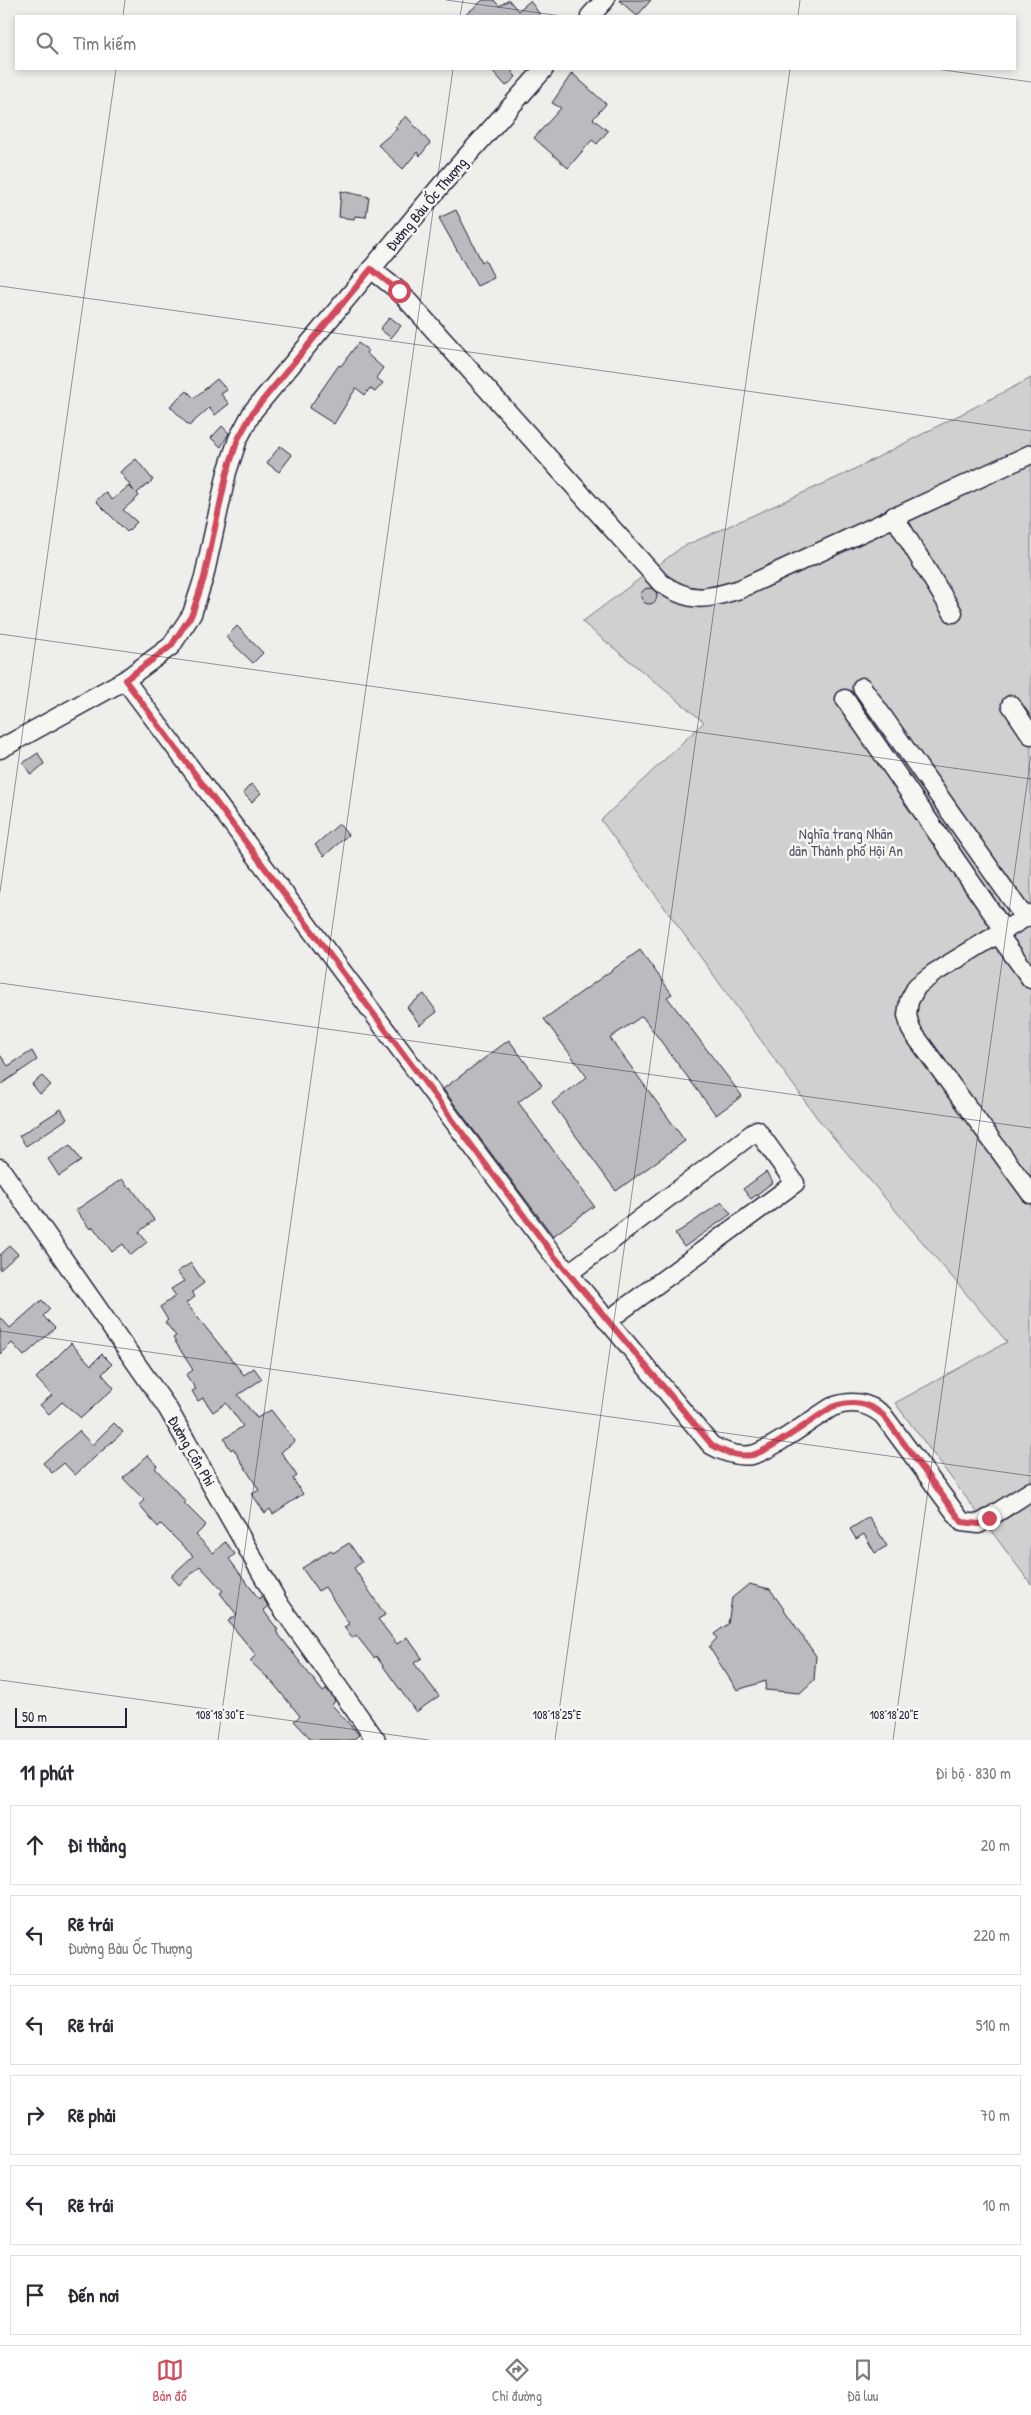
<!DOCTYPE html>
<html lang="vi">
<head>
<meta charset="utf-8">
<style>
  :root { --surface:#fff; --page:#f7f7f7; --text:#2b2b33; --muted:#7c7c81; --line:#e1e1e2; --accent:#d1495b }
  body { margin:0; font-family:"Patrick Hand",sans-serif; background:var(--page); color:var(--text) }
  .scale { position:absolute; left:15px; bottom:12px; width:112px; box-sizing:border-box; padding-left:5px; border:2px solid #22223b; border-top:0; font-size:14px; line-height:18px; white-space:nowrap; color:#22223b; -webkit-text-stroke:4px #f6f6f2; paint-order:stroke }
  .stop { position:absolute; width:15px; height:15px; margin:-11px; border:4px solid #d1495b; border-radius:50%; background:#fff }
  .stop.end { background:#d1495b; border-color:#fff; box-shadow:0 1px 5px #0008 }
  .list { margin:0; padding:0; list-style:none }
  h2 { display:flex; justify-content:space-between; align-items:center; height:65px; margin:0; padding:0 20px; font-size:21px }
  h2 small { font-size:16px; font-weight:400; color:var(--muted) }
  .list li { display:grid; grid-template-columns:32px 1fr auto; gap:15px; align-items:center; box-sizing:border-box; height:80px; margin:0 10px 10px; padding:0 10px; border:1px solid var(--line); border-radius:0px }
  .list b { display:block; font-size:19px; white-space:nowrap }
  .list p { margin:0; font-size:16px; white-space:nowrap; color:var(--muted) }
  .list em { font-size:16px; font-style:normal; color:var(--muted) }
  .icon { flex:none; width:28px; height:28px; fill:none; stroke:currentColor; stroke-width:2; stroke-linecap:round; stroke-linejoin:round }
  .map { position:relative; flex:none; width:1031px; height:1740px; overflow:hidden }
  .search { position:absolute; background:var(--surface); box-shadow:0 2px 8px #0003; left:15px; right:15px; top:15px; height:55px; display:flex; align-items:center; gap:12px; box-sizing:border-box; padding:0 18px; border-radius:0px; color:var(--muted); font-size:19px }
  .sheet { height:605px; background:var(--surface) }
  nav { display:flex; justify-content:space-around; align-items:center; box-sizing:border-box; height:70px; border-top:1px solid var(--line); background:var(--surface); font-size:14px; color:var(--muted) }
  nav a { display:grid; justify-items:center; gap:2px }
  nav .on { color:var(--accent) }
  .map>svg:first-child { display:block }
</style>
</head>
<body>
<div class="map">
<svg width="1031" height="1740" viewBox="0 0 1031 1740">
  <rect width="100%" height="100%" fill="#eeeeeb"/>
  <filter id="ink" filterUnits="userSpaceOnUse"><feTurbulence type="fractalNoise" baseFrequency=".02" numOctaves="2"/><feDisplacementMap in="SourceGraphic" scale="10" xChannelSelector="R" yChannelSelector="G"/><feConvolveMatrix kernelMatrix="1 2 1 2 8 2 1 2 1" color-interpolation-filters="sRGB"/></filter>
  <g filter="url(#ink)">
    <!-- green -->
    <polygon fill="#d0d0d1" stroke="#797986" points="1031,378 1031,1584 895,1403 1007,1342 818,1119 601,820 704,722 582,622 682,547 843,475"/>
    <!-- building -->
    <g fill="#bbbbbf" stroke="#22223b">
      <polygon points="483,0 494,0 499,6 509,0 518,11 530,1 541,16 464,16"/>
      <polygon points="619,0 651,0 637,16"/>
      <polygon points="491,69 510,69 516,77 506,86"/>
      <polygon points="572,73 606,104 593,119 608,131 597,144 592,140 568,168 534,138 561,108 552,103"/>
      <polygon points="406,116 430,143 420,156 417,152 403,169 378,145 397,129 395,127"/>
      <polygon points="341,191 369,197 366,217 355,216 354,219 339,217"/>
      <polygon points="456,210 482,262 485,260 494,278 477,286 439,218"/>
      <polygon points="390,317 401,326 391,338 380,329"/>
      <polygon points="358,343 368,350 366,353 383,368 376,378 383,383 375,392 370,388 365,395 356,388 334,424 309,408 339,365 341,366"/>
      <polygon points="217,379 227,390 221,394 229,404 215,415 209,408 189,426 170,406 187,391 194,398"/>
      <polygon points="222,426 229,433 221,447 211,438"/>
      <polygon points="280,446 292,455 279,472 267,463"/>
      <polygon points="136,459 153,480 137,493 139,496 123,510 137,522 127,532 96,501 105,492 112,500 129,486 134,491 120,472"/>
      <circle cx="649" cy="596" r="8"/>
      <polygon points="237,626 263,653 253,663 226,637"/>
      <polygon points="38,753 44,764 31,775 23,763"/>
      <polygon points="251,784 261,793 252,802 243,793"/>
      <polygon points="339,824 348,835 324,856 315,845"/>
      <polygon points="640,950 672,994 667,997 742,1096 716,1115 642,1016 610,1038 685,1141 616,1191 552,1103 587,1077 544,1019"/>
      <polygon points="424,994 437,1012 420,1025 407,1007"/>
      <polygon points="509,1040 542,1085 518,1102 594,1206 553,1236 443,1089"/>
      <polygon points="32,1051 37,1060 0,1085 0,1055 8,1066"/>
      <polygon points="42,1076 51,1085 40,1094 32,1084"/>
      <polygon points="61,1109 67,1119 26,1146 19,1136"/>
      <polygon points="70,1145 81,1161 59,1176 48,1159"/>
      <polygon points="766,1172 773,1182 751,1199 743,1189"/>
      <polygon points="122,1179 129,1189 131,1187 154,1220 139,1232 147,1242 131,1255 123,1244 112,1252 93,1227 90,1229 76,1210"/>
      <polygon points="722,1202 731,1214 684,1247 675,1234"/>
      <polygon points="10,1246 18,1254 0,1270 0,1255"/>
      <polygon points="191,1263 204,1283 192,1292 195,1297 186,1303 244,1375 254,1368 262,1379 238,1395 257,1418 271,1410 295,1441 281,1452 297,1476 293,1479 303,1494 273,1514 270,1509 265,1513 252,1494 259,1490 233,1448 231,1450 224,1439 243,1426 226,1403 213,1412 203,1398 198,1401 192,1391 196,1389 186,1375 193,1370 173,1338 176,1336 165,1322 168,1320 160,1307 176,1296 171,1289 184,1281 177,1272"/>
      <polygon points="42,1300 50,1309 43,1316 55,1328 24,1356 12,1343 0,1354 0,1317 10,1328"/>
      <polygon points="71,1343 91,1365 102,1354 112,1364 102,1374 114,1388 81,1418 62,1402 49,1414 40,1405 52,1395 36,1378"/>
      <polygon points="114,1423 123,1432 75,1475 64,1463 52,1473 43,1463 79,1431 92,1445"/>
      <polygon points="148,1455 157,1466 155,1468 186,1502 184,1503 206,1525 196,1535 213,1553 225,1542 235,1554 229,1559 259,1599 262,1596 268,1606 263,1610 278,1630 276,1631 323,1692 327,1689 335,1701 332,1705 359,1735 353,1740 312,1740 294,1721 300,1716 272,1682 250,1661 256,1655 228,1621 237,1615 220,1593 223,1591 200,1566 179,1585 171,1576 193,1556 161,1524 158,1527 149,1517 139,1505 144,1500 123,1478"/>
      <polygon points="869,1517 887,1546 875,1553 864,1534 856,1539 850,1529"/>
      <polygon points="349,1543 362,1562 354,1568 385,1615 378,1619 397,1644 407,1637 422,1658 414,1663 439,1696 416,1712 376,1656 374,1658 356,1635 352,1638 344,1627 349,1624 325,1587 318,1591 302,1568 331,1550 333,1553"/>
      <polygon points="749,1584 770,1589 816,1656 814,1680 800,1693 765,1690 766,1681 737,1690 709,1647 717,1638 714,1634 728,1624 732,1598"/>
    </g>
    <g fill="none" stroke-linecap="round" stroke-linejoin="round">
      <!-- minor casing -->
      <g stroke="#22223b" stroke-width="21">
        <g id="minor">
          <polyline points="590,16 605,0"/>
          <path d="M371 269 399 291 661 583C692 604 706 599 740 589L1031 454"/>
          <polyline points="894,516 953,613"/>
          <path d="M125 680 554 1256 711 1445C723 1452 738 1457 752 1455 770 1451 814 1418 832 1407 852 1400 867 1402 883 1415L962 1522 979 1524 1031 1491"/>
          <polyline points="862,687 1025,918"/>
          <polyline points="845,699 1004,930"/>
          <polyline points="1011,705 1031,735"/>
          <polyline points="0,749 125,680 171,646 192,614 204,577 227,472 238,439 253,411 443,183 544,69"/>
          <polyline points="1031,914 934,973 917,986 909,1001 907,1015 911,1030 1031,1194"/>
          <polyline points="998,934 1031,979"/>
          <polyline points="0,1168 168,1409 279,1604 376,1740"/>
          <polyline points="569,1273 757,1130 795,1183 607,1321"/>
        </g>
      </g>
      <!-- minor -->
      <use href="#minor" stroke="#f6f6f2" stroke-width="18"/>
    </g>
  </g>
  <g fill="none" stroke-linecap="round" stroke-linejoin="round" filter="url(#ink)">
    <!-- route -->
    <path stroke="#d1495b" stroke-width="6" d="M399 291 371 269 253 412 238 439 227 472 204 578 192 614 171 646 125 680 554 1256 712 1445C723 1452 738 1457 752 1455 770 1451 814 1418 832 1407 852 1400 867 1402 883 1415L962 1522 979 1524 989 1518"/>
  </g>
  <!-- ticks -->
  <path fill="none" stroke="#22223b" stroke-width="1" stroke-opacity="0.45" d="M446 0 562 16M123 16 125 0M460 16 463 0M798 16 800 0M936 69 1031 82M0 286 1031 431M0 634 1031 779M0 892 116 69M0 983 1031 1128M0 1331 1031 1476M0 1680 429 1740M218 1740 453 69M555 1740 790 69M893 1740 1031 755"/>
  <g text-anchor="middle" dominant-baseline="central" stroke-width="5" stroke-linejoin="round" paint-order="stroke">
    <!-- street labels -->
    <g font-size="15" fill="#22223b" stroke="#f6f6f2">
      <text transform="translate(426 204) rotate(-50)">Đường Bàu Ốc Thượng</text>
      <text transform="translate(192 1451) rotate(60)">Đường Cồn Phi</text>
    </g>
    <!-- park labels -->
    <g font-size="15" fill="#565668" stroke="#f6f6f2">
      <text x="846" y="833">Nghĩa trang Nhân<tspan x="846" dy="17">dân Thành phố Hội An</tspan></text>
    </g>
  </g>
  <g font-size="12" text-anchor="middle" fill="#22223b" stroke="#f6f6f2" stroke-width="5" stroke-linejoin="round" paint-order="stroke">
    <text x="220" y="1719">108°18'30"E</text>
    <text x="557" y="1719">108°18'25"E</text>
    <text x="894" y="1719">108°18'20"E</text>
  </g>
</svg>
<div class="scale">50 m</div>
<div class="stop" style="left:399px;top:291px"></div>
<div class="stop end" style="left:989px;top:1518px"></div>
<div class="search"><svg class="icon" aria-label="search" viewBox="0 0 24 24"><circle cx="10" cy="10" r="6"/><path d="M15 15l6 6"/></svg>Tìm kiếm</div>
</div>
<section class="sheet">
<h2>11 phút<small>Đi bộ · 830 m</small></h2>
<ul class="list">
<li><svg class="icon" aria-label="ahead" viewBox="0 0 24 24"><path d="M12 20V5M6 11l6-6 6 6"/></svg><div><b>Đi thẳng</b></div><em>20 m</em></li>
<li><svg class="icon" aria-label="left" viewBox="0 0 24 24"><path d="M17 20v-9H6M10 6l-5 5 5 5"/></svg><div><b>Rẽ trái</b><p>Đường Bàu Ốc Thượng</p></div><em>220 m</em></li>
<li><svg class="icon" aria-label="left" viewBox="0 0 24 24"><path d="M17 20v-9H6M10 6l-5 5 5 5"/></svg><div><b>Rẽ trái</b></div><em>510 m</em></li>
<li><svg class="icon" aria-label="right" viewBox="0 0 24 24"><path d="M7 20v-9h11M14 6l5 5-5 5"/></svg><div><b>Rẽ phải</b></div><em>70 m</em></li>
<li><svg class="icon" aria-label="left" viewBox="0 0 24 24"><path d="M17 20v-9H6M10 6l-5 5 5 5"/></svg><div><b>Rẽ trái</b></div><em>10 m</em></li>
<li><svg class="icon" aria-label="arrive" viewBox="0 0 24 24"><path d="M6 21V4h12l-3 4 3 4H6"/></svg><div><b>Đến nơi</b></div></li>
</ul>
</section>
<nav>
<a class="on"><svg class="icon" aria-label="map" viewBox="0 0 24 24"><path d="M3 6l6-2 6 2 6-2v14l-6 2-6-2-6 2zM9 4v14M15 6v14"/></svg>Bản đồ</a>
<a><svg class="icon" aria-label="directions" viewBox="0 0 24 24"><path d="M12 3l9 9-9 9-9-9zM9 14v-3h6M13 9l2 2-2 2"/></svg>Chỉ đường</a>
<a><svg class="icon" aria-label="saved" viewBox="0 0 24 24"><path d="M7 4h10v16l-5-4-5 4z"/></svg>Đã lưu</a>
</nav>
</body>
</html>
